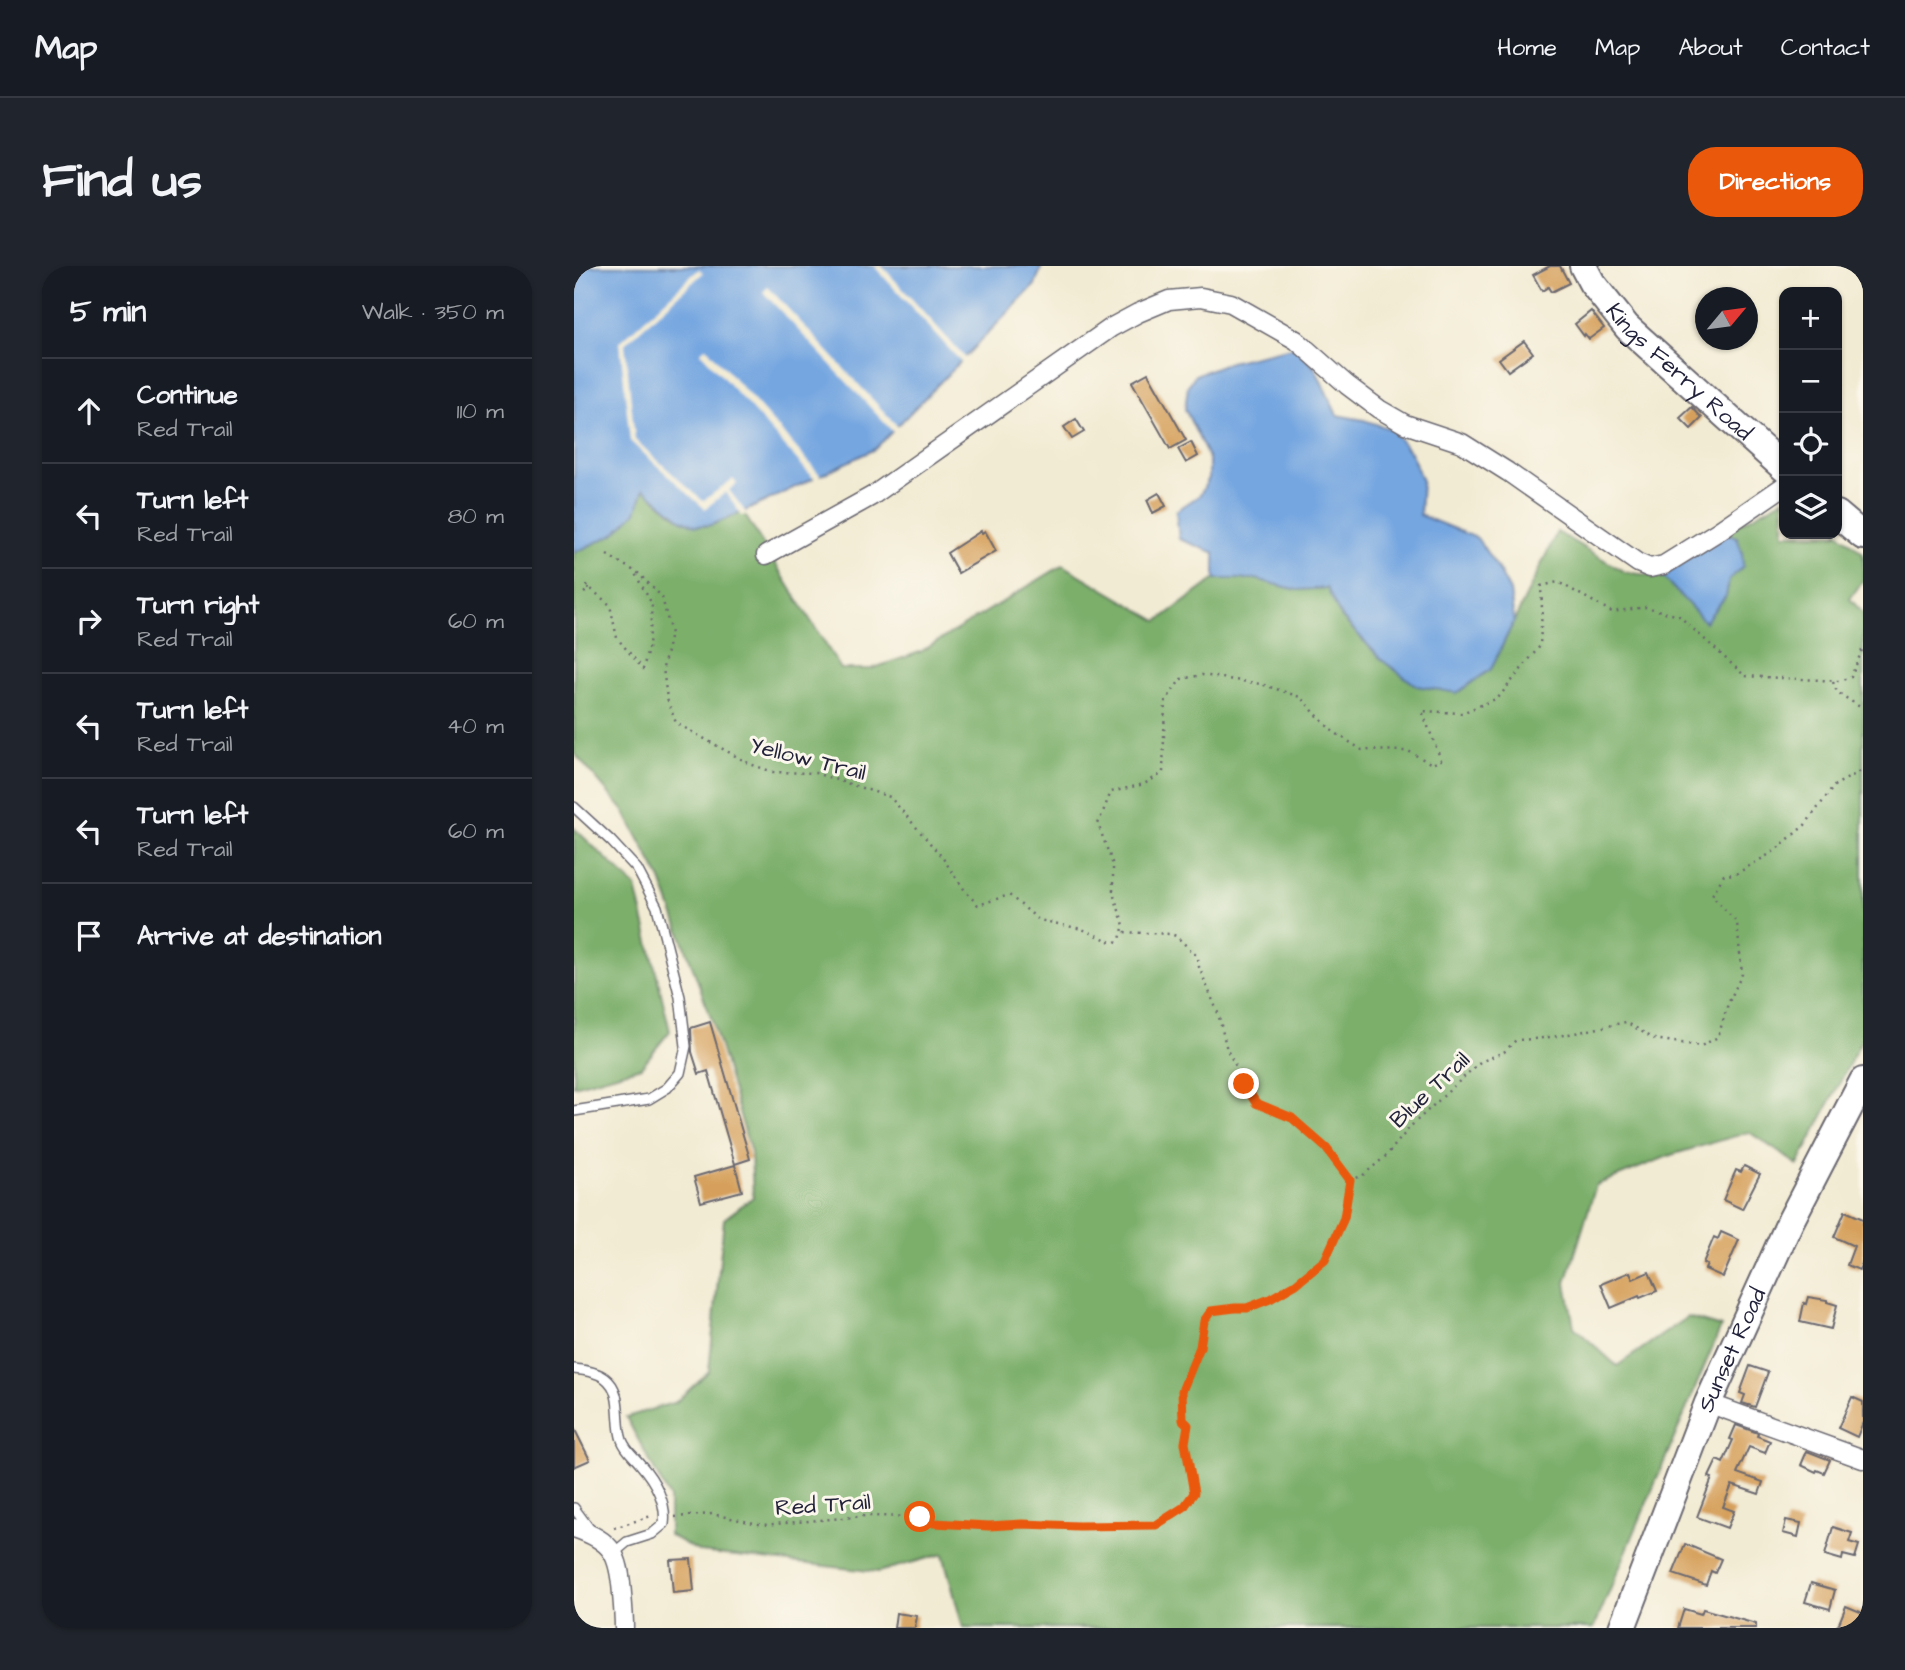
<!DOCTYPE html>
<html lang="en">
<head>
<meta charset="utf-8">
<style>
  :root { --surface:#171b24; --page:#20242c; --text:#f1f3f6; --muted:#9ea1a6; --line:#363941; --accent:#ea580c }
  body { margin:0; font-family:"Architects Daughter",sans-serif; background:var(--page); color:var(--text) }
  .controls { position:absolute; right:21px; top:21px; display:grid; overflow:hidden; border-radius:14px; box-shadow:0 2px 5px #0004 }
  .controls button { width:63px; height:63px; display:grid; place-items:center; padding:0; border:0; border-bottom:2px solid var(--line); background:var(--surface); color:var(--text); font:35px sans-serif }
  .compass { position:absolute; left:1121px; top:21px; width:63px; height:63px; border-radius:50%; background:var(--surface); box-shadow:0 2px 5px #0004; rotate:61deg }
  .stop { position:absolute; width:21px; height:21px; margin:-16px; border:5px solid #ea580c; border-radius:50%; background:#fff }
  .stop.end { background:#ea580c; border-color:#fff; box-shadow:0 2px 7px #0008 }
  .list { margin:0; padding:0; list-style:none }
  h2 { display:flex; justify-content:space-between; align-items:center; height:91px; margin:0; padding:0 28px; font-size:30px }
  h2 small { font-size:23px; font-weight:400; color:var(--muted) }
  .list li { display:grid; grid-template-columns:46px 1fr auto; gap:21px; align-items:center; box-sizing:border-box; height:105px; padding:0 28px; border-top:2px solid var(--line) }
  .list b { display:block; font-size:26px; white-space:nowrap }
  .list p { margin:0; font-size:23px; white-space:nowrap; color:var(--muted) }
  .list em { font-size:23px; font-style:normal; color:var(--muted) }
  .icon { flex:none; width:38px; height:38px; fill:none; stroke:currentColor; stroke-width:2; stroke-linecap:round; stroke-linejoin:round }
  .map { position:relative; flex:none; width:1289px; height:1362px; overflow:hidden; border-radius:28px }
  header { display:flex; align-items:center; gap:42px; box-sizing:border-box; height:98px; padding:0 35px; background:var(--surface); border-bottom:2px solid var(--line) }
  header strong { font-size:33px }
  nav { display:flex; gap:38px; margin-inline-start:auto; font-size:24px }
  .intro { display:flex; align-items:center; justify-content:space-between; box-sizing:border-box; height:168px; padding:0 42px }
  h1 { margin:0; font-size:49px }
  .button { padding:18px 32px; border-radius:28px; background:var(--accent); color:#fff; font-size:24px; font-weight:700 }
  main { display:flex; gap:42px; padding:0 42px }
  aside { flex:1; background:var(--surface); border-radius:28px; box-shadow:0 2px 5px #0004 }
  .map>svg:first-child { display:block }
</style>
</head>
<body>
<header>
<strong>Map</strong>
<nav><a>Home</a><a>Map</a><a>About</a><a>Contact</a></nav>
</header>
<div class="intro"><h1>Find us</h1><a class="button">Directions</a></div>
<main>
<aside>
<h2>5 min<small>Walk · 350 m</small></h2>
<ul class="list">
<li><svg class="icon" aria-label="ahead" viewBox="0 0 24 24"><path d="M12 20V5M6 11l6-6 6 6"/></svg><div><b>Continue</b><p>Red Trail</p></div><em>110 m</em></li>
<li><svg class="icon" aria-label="left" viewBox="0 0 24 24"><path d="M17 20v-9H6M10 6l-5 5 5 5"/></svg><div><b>Turn left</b><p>Red Trail</p></div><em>80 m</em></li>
<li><svg class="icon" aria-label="right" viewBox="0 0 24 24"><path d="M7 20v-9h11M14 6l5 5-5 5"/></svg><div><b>Turn right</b><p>Red Trail</p></div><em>60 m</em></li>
<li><svg class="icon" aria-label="left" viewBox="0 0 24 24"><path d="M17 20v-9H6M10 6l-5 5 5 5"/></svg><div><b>Turn left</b><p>Red Trail</p></div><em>40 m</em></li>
<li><svg class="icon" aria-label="left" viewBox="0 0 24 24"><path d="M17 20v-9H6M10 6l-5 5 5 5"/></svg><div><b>Turn left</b><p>Red Trail</p></div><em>60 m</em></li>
<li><svg class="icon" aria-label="arrive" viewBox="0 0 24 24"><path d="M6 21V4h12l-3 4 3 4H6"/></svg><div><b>Arrive at destination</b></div></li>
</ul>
</aside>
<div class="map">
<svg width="1289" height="1362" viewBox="0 0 1289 1362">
  <rect width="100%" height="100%" fill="#fbf7ec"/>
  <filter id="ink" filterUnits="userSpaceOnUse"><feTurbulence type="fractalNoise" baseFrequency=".0143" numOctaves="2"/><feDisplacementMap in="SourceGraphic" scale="14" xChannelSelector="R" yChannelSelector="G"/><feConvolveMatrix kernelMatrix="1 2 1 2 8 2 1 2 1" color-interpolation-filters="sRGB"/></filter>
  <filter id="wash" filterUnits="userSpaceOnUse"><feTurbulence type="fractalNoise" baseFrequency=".00686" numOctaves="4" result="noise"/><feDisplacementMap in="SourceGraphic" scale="28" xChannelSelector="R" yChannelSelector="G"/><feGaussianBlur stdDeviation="1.57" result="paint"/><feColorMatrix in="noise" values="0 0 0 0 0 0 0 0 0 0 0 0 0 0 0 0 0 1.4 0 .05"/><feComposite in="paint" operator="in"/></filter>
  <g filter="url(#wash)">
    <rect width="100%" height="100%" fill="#f2ebd3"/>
    <!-- forest -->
    <g fill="#7baf6a" stroke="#4e6852" stroke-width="2">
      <path d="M69 222C88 238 110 265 137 259 147 256 158 250 169 246L267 403H297L346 386 489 299 584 355 641 313H682L723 324 754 322 766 350 808 394 843 420 917 403 983 266 1051 306 1089 311 1131 355 1152 330 1155 314 1150 266 1210 233V268H1263V265L1289 287V314L1276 333 1289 347V771L1224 899 1175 866 1097 889 1022 919 992 1017 1000 1061 1043 1100 1114 1051 1147 1061 1020 1362H389L369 1288 304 1306 126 1286 95 1269V1231L52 1151 102 1136 135 1105 150 953 179 931 177 887 139 757 87 614 50 545 0 487V287L40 268Z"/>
      <polygon points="0,562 62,621 96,765 67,801 0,820"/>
    </g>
    <!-- water -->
    <g fill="#74a6e0" stroke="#4b648e" stroke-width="2">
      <polygon points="0,0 468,0 461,19 301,183 169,246 137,259 121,260 107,253 70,223 62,246 40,268 0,287"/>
      <polygon points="721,81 741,102 763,149 790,154 817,163 837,187 848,215 846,249 903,272 923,301 936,325 940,355 917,403 883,427 843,420 808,394 766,349 753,322 723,324 682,313 641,313 641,287 605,273 602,245 626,229 635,212 635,193 611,143 614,120 621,109 656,96"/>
      <polygon points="1150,266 1163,271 1168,286 1169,300 1155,314 1152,330 1131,356 1089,311"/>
    </g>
    <!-- pier -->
    <g fill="#f2ebd3">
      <polygon points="300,0 308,0 393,94 389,98"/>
      <polygon points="125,3 129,7 51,78 61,174 129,235 159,213 163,218 155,224 173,248 168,250 152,226 131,243 56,175 46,76"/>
      <polygon points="194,21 326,163 321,168 189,26"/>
      <polygon points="132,81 249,212 242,215 126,86"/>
    </g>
    <g id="blocks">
      <!-- building -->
      <g fill="#d6a05c">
        <polygon points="976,0 986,0 995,17 977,26 974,21 968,25 959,9"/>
        <polygon points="1017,45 1030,62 1015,73 1011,68 1010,70 1001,58"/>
        <polygon points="950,75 959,87 934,105 925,93"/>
        <polygon points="574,107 612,174 596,183 558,116"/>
        <polygon points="1118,141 1128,152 1117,163 1106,152"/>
        <polygon points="502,153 510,166 498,173 490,161"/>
        <polygon points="617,176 624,190 612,197 604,183"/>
        <polygon points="585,227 592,240 579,247 573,234"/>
        <polygon points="407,265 408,267 411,265 422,285 384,307 373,287"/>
        <polygon points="136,756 176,893 161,898 134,805 125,808 118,786 117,762"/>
        <polygon points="161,899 168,925 127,936 120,911"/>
        <polygon points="1170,900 1186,908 1168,943 1149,934 1162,904 1167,906"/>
        <polygon points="1271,945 1289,953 1289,995 1285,1004 1273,999 1280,980 1260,971"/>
        <polygon points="1147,966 1165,974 1149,1011 1131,1003 1133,999 1129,997 1140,971 1144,973"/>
        <polygon points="1056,1006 1059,1013 1075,1006 1083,1025 1066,1032 1065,1030 1037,1042 1027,1018"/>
        <polygon points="1234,1031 1253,1034 1253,1036 1263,1039 1257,1063 1226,1056 1230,1037 1232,1038"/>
        <polygon points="1176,1100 1194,1106 1181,1141 1168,1137 1171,1129 1166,1127"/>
        <polygon points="1278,1131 1289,1136 1289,1156 1283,1171 1264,1162"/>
        <polygon points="1162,1159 1184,1167 1183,1170 1196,1175 1191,1187 1175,1181 1163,1207 1189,1216 1185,1228 1158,1219 1149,1241 1160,1245 1153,1262 1123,1251 1138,1212 1135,1211 1143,1194 1149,1197 1159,1174 1156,1173"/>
        <polygon points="0,1162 16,1194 0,1201"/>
        <polygon points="1233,1185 1256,1194 1250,1207 1243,1204 1242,1206 1227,1199"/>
        <polygon points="1212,1254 1227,1257 1224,1271 1209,1267"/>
        <polygon points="1259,1261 1278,1267 1275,1276 1285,1279 1281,1292 1269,1289 1268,1294 1251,1289"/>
        <polygon points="1111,1278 1147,1293 1141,1307 1137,1305 1132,1319 1099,1308"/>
        <polygon points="117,1293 120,1325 99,1327 96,1294"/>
        <polygon points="1237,1317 1261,1324 1256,1343 1231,1336"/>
        <polygon points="1272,1340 1289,1347 1284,1362 1263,1362"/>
        <polygon points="1110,1343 1127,1348 1129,1343 1182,1358 1182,1362 1104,1362"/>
        <polygon points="322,1347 343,1350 341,1362 320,1362"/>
      </g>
    </g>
  </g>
  <g filter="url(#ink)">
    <use href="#blocks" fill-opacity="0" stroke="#6b6870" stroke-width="2"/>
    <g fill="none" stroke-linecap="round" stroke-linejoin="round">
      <!-- lane casing -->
      <g stroke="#6b6870" stroke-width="12">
        <g id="lane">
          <polyline points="0,541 37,575 63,603 83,641 106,731 112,780 106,807 93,822 75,833 0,845"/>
          <path d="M0 1103C10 1104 23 1106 31 1112 50 1126 41 1155 48 1174 52 1185 60 1190 67 1199 81 1215 93 1237 90 1258L78 1268 53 1276 40 1287"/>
          <polyline points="0,1242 17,1265"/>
        </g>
      </g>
      <!-- street casing -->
      <g stroke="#6b6870" stroke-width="21">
        <g id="street">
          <polyline points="192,289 298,230 538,61 564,47 595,34 627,31 657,37 722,74 773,119 805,143 831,158 888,177 934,206 1064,297 1076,302 1090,299 1143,266 1210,220"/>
          <polyline points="1134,1137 1289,1193"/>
          <path d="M0 1262C39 1275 45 1288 48 1328 49 1339 50 1351 50 1362"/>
        </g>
      </g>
      <!-- secondary casing -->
      <g stroke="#6b6870" stroke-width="30">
        <g id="secondary">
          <path id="s1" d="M1009 0 1018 17 1053 61 1210 202"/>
          <polyline points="1263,248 1289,270"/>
          <path id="s2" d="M1048 1362 1134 1137 1216 956 1289 815"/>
        </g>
      </g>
      <!-- path -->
      <g stroke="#6b6870" stroke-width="2.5" stroke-dasharray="2 5" stroke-linecap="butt">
        <polyline points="33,289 64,307 88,331 97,368 89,402 93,433 102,457 176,498 199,506 241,507 316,531 368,591 392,626 404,639 435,629 465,654 508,663 540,677 546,673 550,659 539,627 539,599 524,558 537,526 570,518 589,507 591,436 607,413 628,409 687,418 726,431 757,464 788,484 834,485 858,498 867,494 848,445 888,447 924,432 966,380 968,343 967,320 984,316 1038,346 1072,341 1105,350 1171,410 1265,415 1277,411 1289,382"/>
        <polyline points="10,327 15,323 11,318 36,339 43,372 69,403 75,379 78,338 59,304"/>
        <polyline points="1259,416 1263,426 1289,443"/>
        <path d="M776 914 788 910 812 890 837 860 906 796 930 786 942 774C979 773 1015 764 1052 756L1080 773 1127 780 1144 771 1154 738 1168 708 1163 657 1138 629 1150 609 1162 608 1199 586 1231 559 1261 519 1289 504"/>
        <polyline points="101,1251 138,1248 189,1259 291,1250 346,1251 360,1257 415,1260 448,1258 505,1260 582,1259 610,1241 620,1227 611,1177 614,1159 609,1154 608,1125 627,1081 630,1055 637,1045 661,1042 673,1042 696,1033 722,1018 751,994 770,952 776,914 752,882 718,852 682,837 653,784 644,747 625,701 624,691 602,670 597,668 548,666"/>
        <polyline points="40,1262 77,1250"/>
      </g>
      <!-- lane -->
      <use href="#lane" stroke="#fff" stroke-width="9"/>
      <!-- street -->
      <use href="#street" stroke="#fff" stroke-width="18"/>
      <!-- secondary -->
      <use href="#secondary" stroke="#fff" stroke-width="26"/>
    </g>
  </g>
  <g fill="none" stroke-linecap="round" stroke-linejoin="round" filter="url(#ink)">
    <!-- route -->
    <polyline stroke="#ea580c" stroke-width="9" points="346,1251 360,1257 415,1260 448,1258 505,1260 582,1259 610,1241 620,1227 611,1177 614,1159 609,1154 608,1125 626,1081 630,1055 637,1045 661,1042 673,1042 696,1033 722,1018 751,994 770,952 776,914 752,882 718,852 682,837 670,818"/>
  </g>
  <g text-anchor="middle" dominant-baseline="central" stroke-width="6" stroke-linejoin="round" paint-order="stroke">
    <!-- street labels -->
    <g font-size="23" fill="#22223b" stroke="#fbf7ec">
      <text stroke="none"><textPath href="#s1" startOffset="144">Kings Ferry Road</textPath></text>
      <text transform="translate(234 493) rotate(14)">Yellow Trail</text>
      <text transform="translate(856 824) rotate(-43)">Blue Trail</text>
      <text stroke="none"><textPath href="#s2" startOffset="299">Sunset Road</textPath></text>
      <text transform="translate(249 1239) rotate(-4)">Red Trail</text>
    </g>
  </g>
</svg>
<div class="controls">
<button>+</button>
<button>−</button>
<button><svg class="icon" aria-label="locate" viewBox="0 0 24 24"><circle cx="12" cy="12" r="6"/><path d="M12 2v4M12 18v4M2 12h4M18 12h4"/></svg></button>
<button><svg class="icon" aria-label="layers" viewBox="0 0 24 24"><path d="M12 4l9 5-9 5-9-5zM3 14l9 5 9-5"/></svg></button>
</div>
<svg class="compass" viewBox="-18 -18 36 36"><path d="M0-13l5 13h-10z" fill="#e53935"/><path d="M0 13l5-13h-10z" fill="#9ea1a6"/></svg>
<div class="stop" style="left:346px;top:1251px"></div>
<div class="stop end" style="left:670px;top:818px"></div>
</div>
</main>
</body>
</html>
